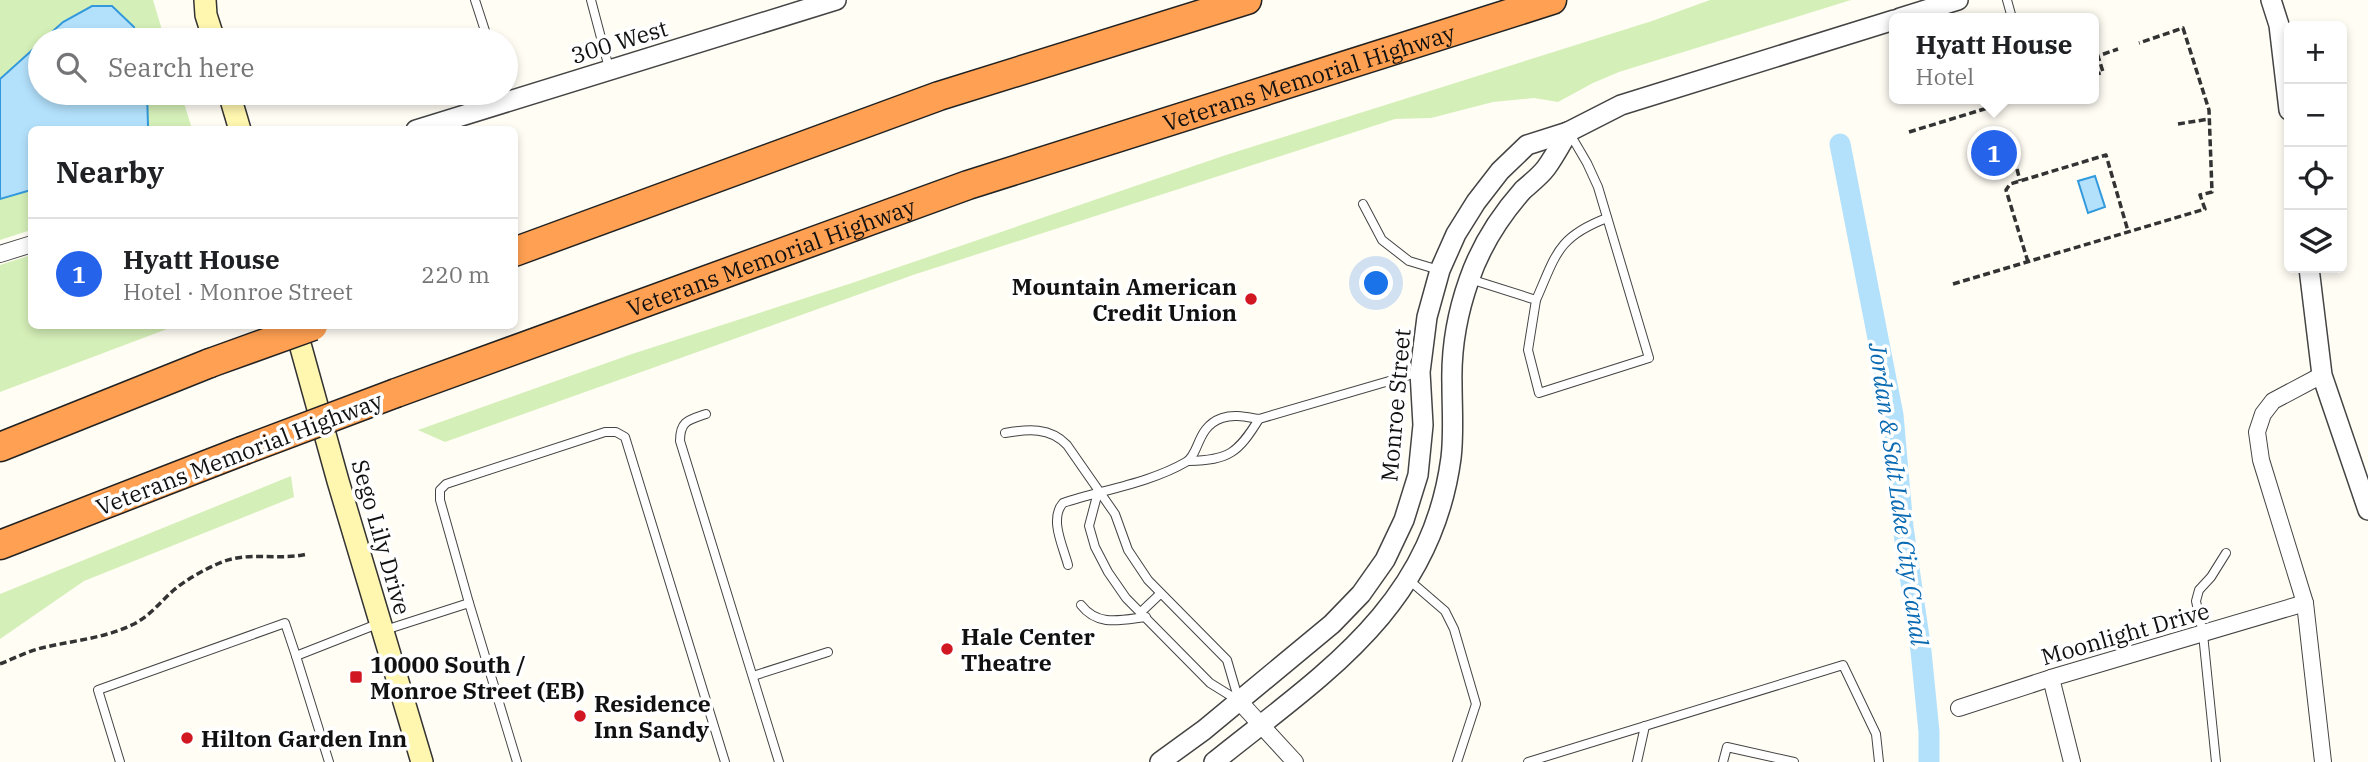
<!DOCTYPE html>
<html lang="en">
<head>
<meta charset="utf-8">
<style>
  :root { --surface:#fff; --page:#f2f2f2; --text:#202124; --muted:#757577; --line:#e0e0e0; --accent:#2563eb }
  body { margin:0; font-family:"IBM Plex Serif",serif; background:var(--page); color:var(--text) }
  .controls { position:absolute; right:21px; top:21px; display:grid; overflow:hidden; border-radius:10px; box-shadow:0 4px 10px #0003 }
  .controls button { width:63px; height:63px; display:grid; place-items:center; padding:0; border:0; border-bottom:2px solid var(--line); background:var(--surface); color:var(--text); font:35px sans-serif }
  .you { position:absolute; left:1377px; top:284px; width:24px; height:24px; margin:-18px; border:5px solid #fff; border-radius:50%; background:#1a73e8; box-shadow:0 0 0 10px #1a73e833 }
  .badge { display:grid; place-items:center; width:46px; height:46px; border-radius:50%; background:var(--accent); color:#fff; font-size:23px; font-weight:700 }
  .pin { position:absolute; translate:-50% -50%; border:4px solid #fff; box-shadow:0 2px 7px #0006 }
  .popup { position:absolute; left:1889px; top:13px; width:210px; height:91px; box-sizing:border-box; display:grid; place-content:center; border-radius:10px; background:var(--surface); filter:drop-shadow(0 2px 5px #0005); font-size:23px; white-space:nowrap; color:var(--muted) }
  .popup b { font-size:26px; color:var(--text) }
  .popup::after { content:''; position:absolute; left:50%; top:100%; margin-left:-14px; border:14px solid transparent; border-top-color:var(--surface) }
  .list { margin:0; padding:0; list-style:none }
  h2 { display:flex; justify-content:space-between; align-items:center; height:91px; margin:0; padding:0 28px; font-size:30px }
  h2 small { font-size:23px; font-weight:400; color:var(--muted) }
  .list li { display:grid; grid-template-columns:46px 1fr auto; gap:21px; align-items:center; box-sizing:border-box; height:112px; padding:0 28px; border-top:2px solid var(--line) }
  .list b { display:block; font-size:26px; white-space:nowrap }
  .list p { margin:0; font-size:23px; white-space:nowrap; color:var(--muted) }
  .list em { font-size:23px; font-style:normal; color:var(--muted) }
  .icon { flex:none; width:38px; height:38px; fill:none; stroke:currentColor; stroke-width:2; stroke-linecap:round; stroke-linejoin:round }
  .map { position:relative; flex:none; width:2368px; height:762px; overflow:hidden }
  .search { position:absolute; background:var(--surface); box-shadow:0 4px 10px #0003; left:28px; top:28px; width:490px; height:77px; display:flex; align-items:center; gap:18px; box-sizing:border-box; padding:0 24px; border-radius:38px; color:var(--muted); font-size:26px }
  .panel { position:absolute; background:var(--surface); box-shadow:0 4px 10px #0003; left:28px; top:126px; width:490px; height:203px; border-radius:10px }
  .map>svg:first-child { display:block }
</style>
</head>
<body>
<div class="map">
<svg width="2368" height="762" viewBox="0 0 2368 762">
  <rect width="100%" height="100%" fill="#fffdf4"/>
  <!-- green -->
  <g fill="#d5efb8">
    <polygon points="0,0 153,0 165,40 40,40 40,93 181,93 192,129 32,130 31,230 0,240"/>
    <polygon points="1710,0 1851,0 1619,72 1593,83 1558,102 1534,98 1493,102 1431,118 1395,119 913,275 445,442 418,430 632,354 852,283 1226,155 1652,21"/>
    <polygon points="31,255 32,326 175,326 0,392 0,265"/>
    <polygon points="291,476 294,497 84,581 0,639 0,594"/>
  </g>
  <!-- water -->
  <g fill="#b3e1fc" stroke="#3299dc" stroke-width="2">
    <polygon points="92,6 112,6 134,27 137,40 43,40 63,22"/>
    <polygon points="40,43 40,93 147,93 148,125 147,130 32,130 31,190 0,199 0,79"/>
    <polygon points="2095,176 2105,207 2088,213 2078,181"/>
  </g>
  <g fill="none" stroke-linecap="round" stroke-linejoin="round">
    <!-- canal -->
    <polyline stroke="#b3e1fc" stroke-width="21" points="1840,144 1893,415 1903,527 1921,651 1929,732 1929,762"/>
    <!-- service casing -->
    <g stroke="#444" stroke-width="10">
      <g id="service">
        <polyline points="475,0 488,40"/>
        <polyline points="591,0 609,68"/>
        <polyline points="2007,0 2012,18"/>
        <polyline points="1363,204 1382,240 1409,261 1439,270"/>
        <polyline points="1470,279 1536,300 1528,350 1539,393 1649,358 1598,187 1587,163 1570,134"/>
        <path d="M1536 300C1556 255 1557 237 1607 218"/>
        <path d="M706 414C688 420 680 421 680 441L779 762"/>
        <path d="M1005 433C1028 429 1050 427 1067 445L1115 514 1128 550 1148 580 1227 660 1239 701"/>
        <path d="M1189 461C1229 460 1238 453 1259 419"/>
        <polyline points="1098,492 1089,526 1095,547 1108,572 1126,598 1210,683 1239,701"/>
        <path d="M1068 565C1063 546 1049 519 1063 503 1102 490 1150 483 1186 462 1200 454 1196 427 1222 418 1234 414 1246 417 1259 419L1420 372"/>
        <polyline points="1409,580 1445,611 1454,629 1476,704 1457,762"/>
        <polyline points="469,603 440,500 440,490 446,484 605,432 616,432 625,437 725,762"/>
        <path d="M1081 605C1098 627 1121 620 1146 617"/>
        <polyline points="1141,612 1160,594"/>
        <polyline points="385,630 469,603 517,762"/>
        <polyline points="296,656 329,762"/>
        <polyline points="753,676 828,652"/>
        <polyline points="120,762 98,690 285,623 296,656 380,623"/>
        <polyline points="1528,762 1843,665 1876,734 1879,762"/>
        <polyline points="1637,762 1645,726"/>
        <polyline points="1723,762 1727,747 1794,762"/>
        <polyline points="2216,762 2203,634 2196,601 2199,590 2211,577 2226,553"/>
      </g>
    </g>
    <!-- minor casing -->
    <g stroke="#444" stroke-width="18">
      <g id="minor">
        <polyline points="0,254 32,244"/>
        <polyline points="2322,375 2273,401 2263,414 2257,432 2261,460 2305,603 2323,762"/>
        <polyline points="2051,678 2072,762"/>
        <polyline points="1239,701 1295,762"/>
        <polyline points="1959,708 2051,678 2305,603"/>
      </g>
    </g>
    <!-- tertiary casing -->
    <g stroke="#444" stroke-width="22">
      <g id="tertiary">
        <polyline points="2271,0 2279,25 2289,110"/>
        <polyline points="1900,18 1958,0"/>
        <polyline points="416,130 836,0"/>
        <polyline points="2309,268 2322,375 2368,510"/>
        <polyline points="1160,762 1204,730 1332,624 1361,594 1385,560 1404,520 1418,475 1423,425 1420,372 1427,317 1440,270 1456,234 1476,202 1500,171 1527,145 1568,132 1621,105 1894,20"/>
        <path d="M1214 762C1322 675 1431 608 1451 458 1454 434 1452 409 1452 384 1451 349 1457 314 1469 280 1480 248 1500 216 1523 190 1531 183 1540 176 1546 168 1554 157 1561 144 1568 132"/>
      </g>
    </g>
    <!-- secondary casing -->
    <g stroke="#333" stroke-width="24">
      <g id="secondary">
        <polyline points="205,0 206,15 214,40"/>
        <polyline points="229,93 240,130"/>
        <polyline points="295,326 338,481 422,762"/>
      </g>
    </g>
    <!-- motorway casing -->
    <g stroke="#222" stroke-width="31">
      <g id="motorway">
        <polyline points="514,252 939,96 1247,0"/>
        <path id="s1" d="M396 393 968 185 1552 0"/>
        <polyline points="0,447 210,363"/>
        <polyline points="0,545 242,451"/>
      </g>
    </g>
    <!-- path -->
    <g stroke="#333" stroke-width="3.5" stroke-dasharray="7 3.5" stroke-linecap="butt">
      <polyline points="2094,75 2103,72 2098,56 2118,49"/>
      <polyline points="2178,124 2209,119"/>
      <polyline points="1909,132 2017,99"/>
      <polyline points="2017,169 2020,181"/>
      <polyline points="2028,262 2006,190 2010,184 2106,155 2128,231"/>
      <polyline points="1953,284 2205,209 2200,195 2212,192 2209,110 2183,28 2139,43"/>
      <path d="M0 664C15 658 30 650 46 647 76 640 106 638 134 624 151 615 161 601 175 589 189 578 205 569 222 562 250 551 279 561 307 554"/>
    </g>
    <!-- service -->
    <use href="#service" stroke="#fff" stroke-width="8"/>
    <!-- minor -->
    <use href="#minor" stroke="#fff" stroke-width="16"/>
    <!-- tertiary -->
    <use href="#tertiary" stroke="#fff" stroke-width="19"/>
    <!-- secondary -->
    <use href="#secondary" stroke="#fff6af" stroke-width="21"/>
    <!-- motorway -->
    <use href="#motorway" stroke="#ffa052" stroke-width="28"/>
    <!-- motorway-bridge casing -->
    <g stroke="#222" stroke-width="31" stroke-linecap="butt">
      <g id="motorway-bridge">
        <polyline points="210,363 313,326"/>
        <polyline points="242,451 396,393"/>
      </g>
    </g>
    <!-- motorway-bridge -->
    <use href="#motorway-bridge" stroke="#ffa052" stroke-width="28"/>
  </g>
  <!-- markers -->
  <g fill="#d11822" stroke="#fff" stroke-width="2.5">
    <circle cx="1251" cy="299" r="7"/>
    <circle cx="947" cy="649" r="7"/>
    <rect x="349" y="670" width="14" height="14" rx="3.5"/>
    <circle cx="580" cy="716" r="7"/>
    <circle cx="187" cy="738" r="7"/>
  </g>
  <g text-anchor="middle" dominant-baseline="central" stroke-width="7" stroke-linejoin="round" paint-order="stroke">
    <!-- street labels -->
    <g font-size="23" fill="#111" stroke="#fff">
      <text transform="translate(619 41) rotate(-17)">300 West</text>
      <text stroke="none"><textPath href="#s1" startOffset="966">Veterans Memorial Highway</textPath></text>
      <text stroke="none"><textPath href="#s1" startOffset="399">Veterans Memorial Highway</textPath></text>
      <text transform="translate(1395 405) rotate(-85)">Monroe Street</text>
      <text transform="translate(239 453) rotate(-21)">Veterans Memorial Highway</text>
      <text transform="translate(382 537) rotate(74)">Sego Lily Drive</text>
      <text transform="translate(2125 633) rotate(-16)">Moonlight Drive</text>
    </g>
    <!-- poi labels -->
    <g font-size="23" font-weight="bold" fill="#111" stroke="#fff" text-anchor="start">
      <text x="1237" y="286" text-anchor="end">Mountain American<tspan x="1237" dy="26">Credit Union</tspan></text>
      <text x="961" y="636">Hale Center<tspan x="961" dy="26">Theatre</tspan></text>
      <text x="370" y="664">10000 South /<tspan x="370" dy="26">Monroe Street (EB)</tspan></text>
      <text x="594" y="703">Residence<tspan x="594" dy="26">Inn Sandy</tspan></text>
      <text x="201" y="738">Hilton Garden Inn</text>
    </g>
    <!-- water labels -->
    <g font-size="24" font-style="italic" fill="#0a6ab2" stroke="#fff">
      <text transform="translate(1899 494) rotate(82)">Jordan &amp; Salt Lake City Canal</text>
    </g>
  </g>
</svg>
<div class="controls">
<button>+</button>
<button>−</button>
<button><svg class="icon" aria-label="locate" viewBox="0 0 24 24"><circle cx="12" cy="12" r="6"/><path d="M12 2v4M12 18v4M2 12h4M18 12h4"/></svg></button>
<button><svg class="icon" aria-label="layers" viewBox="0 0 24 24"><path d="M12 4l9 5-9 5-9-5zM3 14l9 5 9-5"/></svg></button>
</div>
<div class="you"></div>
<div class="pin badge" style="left:1994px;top:153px">1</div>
<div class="popup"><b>Hyatt House</b>Hotel</div>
<div class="search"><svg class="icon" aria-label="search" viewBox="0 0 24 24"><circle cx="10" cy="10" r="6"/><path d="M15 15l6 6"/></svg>Search here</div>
<section class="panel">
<h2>Nearby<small></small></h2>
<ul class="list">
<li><span class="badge">1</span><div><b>Hyatt House</b><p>Hotel · Monroe Street</p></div><em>220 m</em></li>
</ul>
</section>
</div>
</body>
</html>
